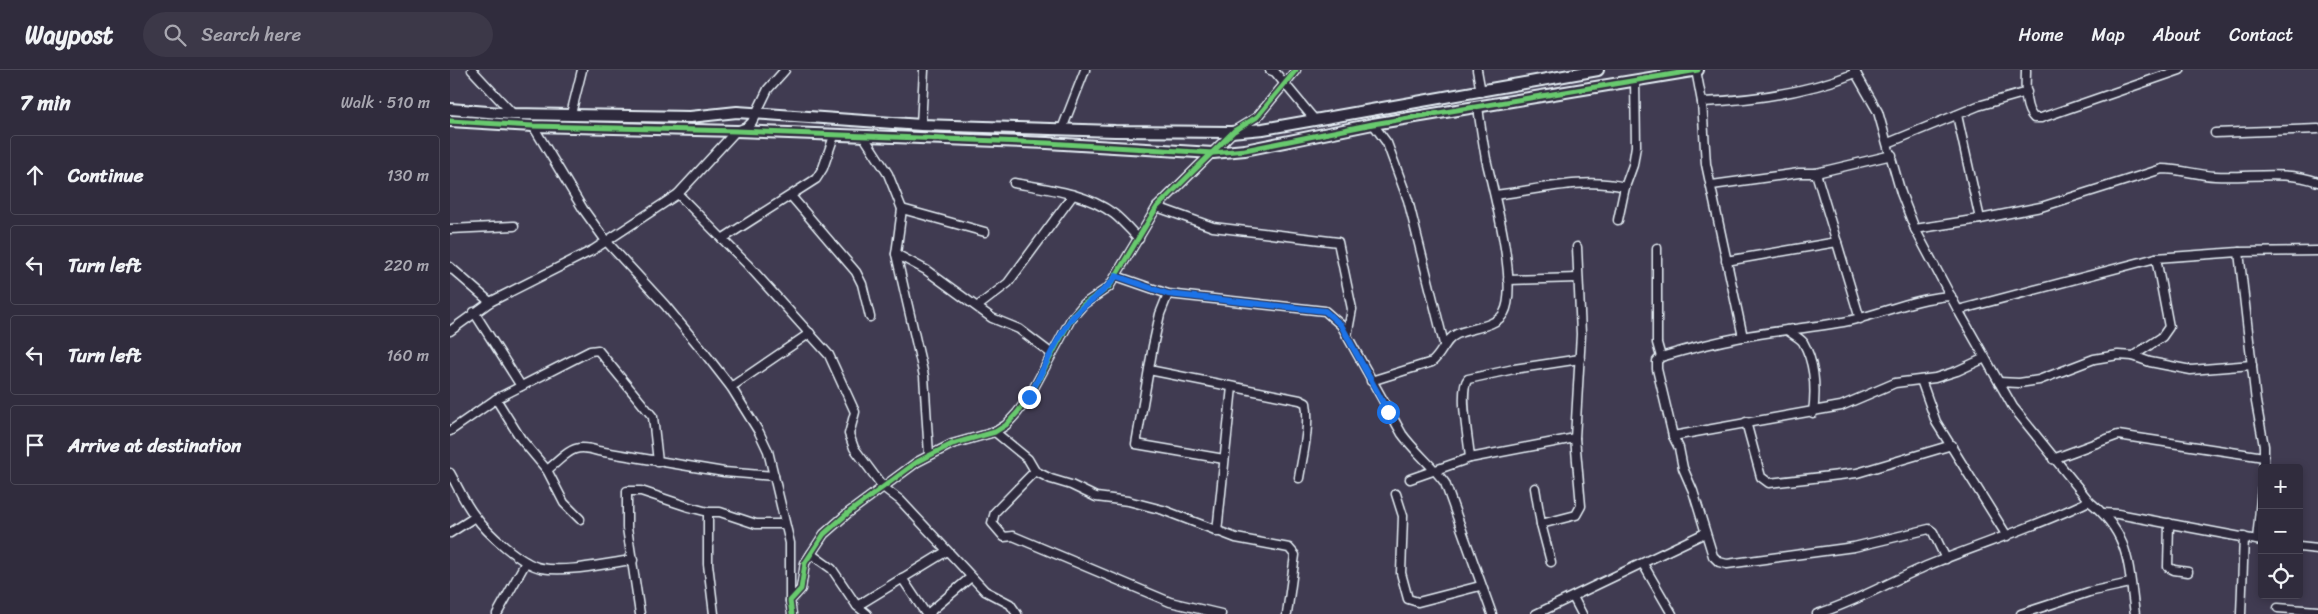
<!DOCTYPE html>
<html lang="en">
<head>
<meta charset="utf-8">
<style>
  :root { --surface:#302c3d; --page:#3c3848; --text:#f1f3f6; --muted:#a8a7b0; --line:#4b4857 }
  body { margin:0; font-family:Sriracha,sans-serif; background:var(--page); color:var(--text) }
  .controls { position:absolute; right:15px; bottom:15px; display:grid; overflow:hidden; border-radius:5px; box-shadow:0 2px 8px #0003 }
  .controls button { width:45px; height:45px; display:grid; place-items:center; padding:0; border:0; border-bottom:1px solid var(--line); background:var(--surface); color:var(--text); font:25px sans-serif }
  .stop { position:absolute; width:15px; height:15px; margin:-11px; border:4px solid #1a73e8; border-radius:50%; background:#fff }
  .stop.end { background:#1a73e8; border-color:#fff; box-shadow:0 1px 5px #0008 }
  .list { margin:0; padding:0; list-style:none }
  h2 { display:flex; justify-content:space-between; align-items:center; height:65px; margin:0; padding:0 20px; font-size:21px }
  h2 small { font-size:16px; font-weight:400; color:var(--muted) }
  .list li { display:grid; grid-template-columns:32px 1fr auto; gap:15px; align-items:center; box-sizing:border-box; height:80px; margin:0 10px 10px; padding:0 10px; border:1px solid var(--line); border-radius:5px }
  .list b { display:block; font-size:19px; white-space:nowrap }
  .list em { font-size:16px; font-style:normal; color:var(--muted) }
  .icon { flex:none; width:28px; height:28px; fill:none; stroke:currentColor; stroke-width:2; stroke-linecap:round; stroke-linejoin:round }
  .map { position:relative; flex:none; width:1868px; height:544px; overflow:hidden }
  header { display:flex; align-items:center; gap:30px; box-sizing:border-box; height:70px; padding:0 25px; background:var(--surface); border-bottom:1px solid var(--line) }
  header strong { font-size:24px }
  nav { display:flex; gap:28px; margin-inline-start:auto; font-size:18px }
  .search { width:350px; height:45px; background:var(--page); display:flex; align-items:center; gap:12px; box-sizing:border-box; padding:0 18px; border-radius:28px; color:var(--muted); font-size:19px }
  main { display:flex }
  aside { flex:1; background:var(--surface) }
  .map>svg:first-child { display:block }
</style>
</head>
<body>
<header>
<strong>Waypost</strong>
<div class="search"><svg class="icon" aria-label="search" viewBox="0 0 24 24"><circle cx="10" cy="10" r="6"/><path d="M15 15l6 6"/></svg>Search here</div>
<nav><a>Home</a><a>Map</a><a>About</a><a>Contact</a></nav>
</header>
<main>
<aside>
<h2>7 min<small>Walk · 510 m</small></h2>
<ul class="list">
<li><svg class="icon" aria-label="ahead" viewBox="0 0 24 24"><path d="M12 20V5M6 11l6-6 6 6"/></svg><div><b>Continue</b></div><em>130 m</em></li>
<li><svg class="icon" aria-label="left" viewBox="0 0 24 24"><path d="M17 20v-9H6M10 6l-5 5 5 5"/></svg><div><b>Turn left</b></div><em>220 m</em></li>
<li><svg class="icon" aria-label="left" viewBox="0 0 24 24"><path d="M17 20v-9H6M10 6l-5 5 5 5"/></svg><div><b>Turn left</b></div><em>160 m</em></li>
<li><svg class="icon" aria-label="arrive" viewBox="0 0 24 24"><path d="M6 21V4h12l-3 4 3 4H6"/></svg><div><b>Arrive at destination</b></div></li>
</ul>
</aside>
<div class="map">
<svg width="1868" height="544" viewBox="0 0 1868 544">
  <rect width="100%" height="100%" fill="#403b51"/>
  <filter id="ink" filterUnits="userSpaceOnUse"><feTurbulence type="fractalNoise" baseFrequency=".02" numOctaves="2"/><feDisplacementMap in="SourceGraphic" scale="10" xChannelSelector="R" yChannelSelector="G"/><feConvolveMatrix kernelMatrix="1 2 1 2 8 2 1 2 1" color-interpolation-filters="sRGB"/></filter>
  <g filter="url(#ink)">
    <g fill="none" stroke-linecap="round" stroke-linejoin="round">
      <!-- street casing -->
      <g stroke="#e8f1f8" stroke-width="11">
        <g id="street">
          <polyline points="22,0 63,44"/>
          <polyline points="820,0 825,2 864,49"/>
          <polyline points="1027,0 1031,22"/>
          <polyline points="1246,0 1252,32 1256,94 1293,267"/>
          <path d="M1404 0 1428 42 1451 123 1465 159 1508 240 1563 337 1639 431C1681 465 1678 494 1685 544"/>
          <path d="M1576 0C1576 15 1573 37 1584 48H1591L1730 0"/>
          <path d="M1252 32C1305 30 1356 23 1406 3"/>
          <polyline points="121,44 132,0"/>
          <polyline points="1507,45 1530,149"/>
          <polyline points="923,54 937,73 958,130 994,274"/>
          <polyline points="471,55 474,0"/>
          <polyline points="83,56 133,139 156,171 215,235 253,281 281,317 309,362 318,381 340,473 340,531"/>
          <polyline points="612,59 635,0"/>
          <polyline points="1765,63 1868,59"/>
          <polyline points="414,67 438,104 452,139 446,184 474,306 479,385"/>
          <polyline points="1438,73 1528,36 1577,22"/>
          <polyline points="1366,103 1410,249"/>
          <path d="M564 113C598 119 636 123 664 144 673 151 681 161 689 169"/>
          <polyline points="1262,115 1349,103 1366,103 1442,85"/>
          <polyline points="228,124 297,194 379,285 405,342 399,364 404,378 433,417 450,430 535,521 560,534 567,544"/>
          <path d="M1045 125C1088 120 1133 107 1175 117"/>
          <polyline points="341,126 406,202 412,214 420,247"/>
          <polyline points="707,137 763,157 888,172 902,239 897,266"/>
          <polyline points="452,139 535,162"/>
          <polyline points="1168,150 1175,117 1183,95 1186,76 1185,10"/>
          <polyline points="0,159 64,156"/>
          <path d="M1465 159 1530 149 1591 137 1712 99C1730 99 1747 105 1765 106 1800 108 1835 100 1868 112"/>
          <polyline points="272,169 366,109 373,98 384,66"/>
          <polyline points="1207,178 1207,273 1211,287"/>
          <polyline points="1789,182 1806,332 1814,376 1814,398"/>
          <polyline points="446,184 476,200 542,248 569,259 602,284"/>
          <polyline points="1276,191 1387,172"/>
          <polyline points="0,197 40,232"/>
          <path d="M666 206 718 224 875 241 891 255 952 364C965 382 982 395 995 413L1042 544"/>
          <polyline points="1058,210 1128,208"/>
          <polyline points="718,224 710,244 703,276 686,374 774,389"/>
          <polyline points="528,236 558,213 623,125"/>
          <polyline points="1508,240 1706,188 1789,182 1868,181"/>
          <polyline points="24,242 71,316"/>
          <path d="M1337 260C1342 264 1350 268 1353 272 1365 293 1366 320 1363 343"/>
          <polyline points="0,261 40,232 143,180 228,124 286,61 297,57 302,52 318,19 335,0"/>
          <polyline points="1683,286 1712,267 1719,257 1706,188"/>
          <path d="M699 300 850 330 856 333C860 357 853 384 849 408"/>
          <polyline points="1471,310 1486,352 1557,466"/>
          <path d="M921 311 982 292C993 283 994 270 1007 264 1020 258 1046 257 1054 243 1069 217 1043 119 1036 89 1033 72 1030 54 1028 36"/>
          <polyline points="1549,312 1569,313 1589,310 1644,289 1668,285 1683,286 1700,292 1741,300 1802,295"/>
          <polyline points="281,317 360,263"/>
          <polyline points="46,329 71,369 97,400 114,433 130,449"/>
          <polyline points="1296,352 1311,407 1319,413 1407,403 1502,375"/>
          <polyline points="0,361 46,329 140,281 148,280 203,347 208,392"/>
          <polyline points="545,362 578,389 585,401 601,409 621,415 646,427 678,431 713,440 786,468 839,478 845,485 837,544"/>
          <polyline points="1223,366 1391,336 1445,313 1485,308 1507,301 1535,288"/>
          <path d="M1020 388C1019 371 1008 320 1018 309L1064 299 1130 289"/>
          <polyline points="1603,389 1668,365 1814,387"/>
          <path d="M97 400C117 385 121 372 148 381L274 402 324 406"/>
          <polyline points="585,401 545,442 542,453 554,467 563,466 720,532 771,544"/>
          <path d="M0 403C8 417 15 434 25 446 37 463 71 494 91 498 118 503 156 493 183 490"/>
          <polyline points="960,409 1020,388 1125,368"/>
          <polyline points="1085,418 1091,454 1126,445 1131,436 1125,368 1131,264 1127,177"/>
          <polyline points="946,424 953,446 951,503 958,529 968,532 1030,516"/>
          <polyline points="258,442 258,494 264,544"/>
          <polyline points="1654,443 1668,444 1812,471"/>
          <polyline points="1719,453 1718,497 1724,500 1738,502"/>
          <polyline points="1091,454 1101,492"/>
          <polyline points="767,462 782,317"/>
          <polyline points="0,463 25,447"/>
          <polyline points="1807,470 1812,418"/>
          <polyline points="1849,477 1868,479"/>
          <polyline points="361,484 382,499 407,536 417,544"/>
          <path d="M1496 489 1483 462 1479 459 1404 477 1277 494 1269 492 1263 486 1243 421 1233 398 1229 378 1223 366 1207 299V291L1211 287C1238 279 1265 272 1292 267 1327 260 1363 258 1398 251 1433 244 1463 228 1501 226"/>
          <polyline points="1193,494 1222,544"/>
          <polyline points="452,508 476,544"/>
          <polyline points="1123,527 1132,544"/>
          <polyline points="407,536 497,481"/>
          <polyline points="1828,538 1868,541"/>
          <polyline points="47,544 76,492"/>
          <polyline points="190,544 177,458 177,421 191,421 239,437 258,442 270,442 306,454 334,454"/>
          <polyline points="342,544 340,531 351,519 355,493 374,464 398,443 467,392 502,374 545,362 556,355 567,343 579,327 621,249 634,234 659,217 707,137 784,61 807,47 846,0"/>
          <polyline points="480,544 482,540 521,507"/>
          <polyline points="1086,544 1255,463"/>
          <path d="M1367 544C1406 532 1441 511 1479 495 1533 473 1586 457 1639 431"/>
          <polyline points="1571,544 1639,522 1680,513"/>
          <polyline points="1791,544 1794,467"/>
        </g>
      </g>
      <!-- secondary casing -->
      <g stroke="#e8f1f8" stroke-width="14">
        <g id="secondary">
          <polyline points="0,39 63,44 240,47 287,42 471,55 665,61 781,62 813,59 1148,0"/>
          <polyline points="0,51 83,56 286,61 597,73 763,83 795,80 923,54 1248,0"/>
        </g>
      </g>
      <!-- street -->
      <use href="#street" stroke="#2f2a3d" stroke-width="8"/>
      <!-- secondary -->
      <use href="#secondary" stroke="#2f2a3d" stroke-width="10"/>
      <!-- cycleway casing -->
      <g stroke="#2f2a3d" stroke-width="8">
        <g id="cycleway">
          <polyline points="0,51 83,56 286,61 597,73 763,83 795,80 923,54 1248,0"/>
          <polyline points="342,544 340,531 351,519 355,493 374,464 398,443 467,392 502,374 545,362 556,355 567,343 579,327 621,249 634,234 659,217 707,137 784,61 807,47 846,0"/>
        </g>
      </g>
      <!-- cycleway -->
      <use href="#cycleway" stroke="#67ca6e" stroke-width="5"/>
    </g>
  </g>
  <g fill="none" stroke-linecap="round" stroke-linejoin="round" filter="url(#ink)">
    <!-- route -->
    <path stroke="#1a73e8" stroke-width="6" d="M579 327C592 303 606 269 622 248 635 231 655 224 666 206L718 224 875 241 891 255 938 342"/>
  </g>
</svg>
<div class="controls">
<button>+</button>
<button>−</button>
<button><svg class="icon" aria-label="locate" viewBox="0 0 24 24"><circle cx="12" cy="12" r="6"/><path d="M12 2v4M12 18v4M2 12h4M18 12h4"/></svg></button>
</div>
<div class="stop" style="left:938px;top:342px"></div>
<div class="stop end" style="left:579px;top:327px"></div>
</div>
</main>
</body>
</html>
